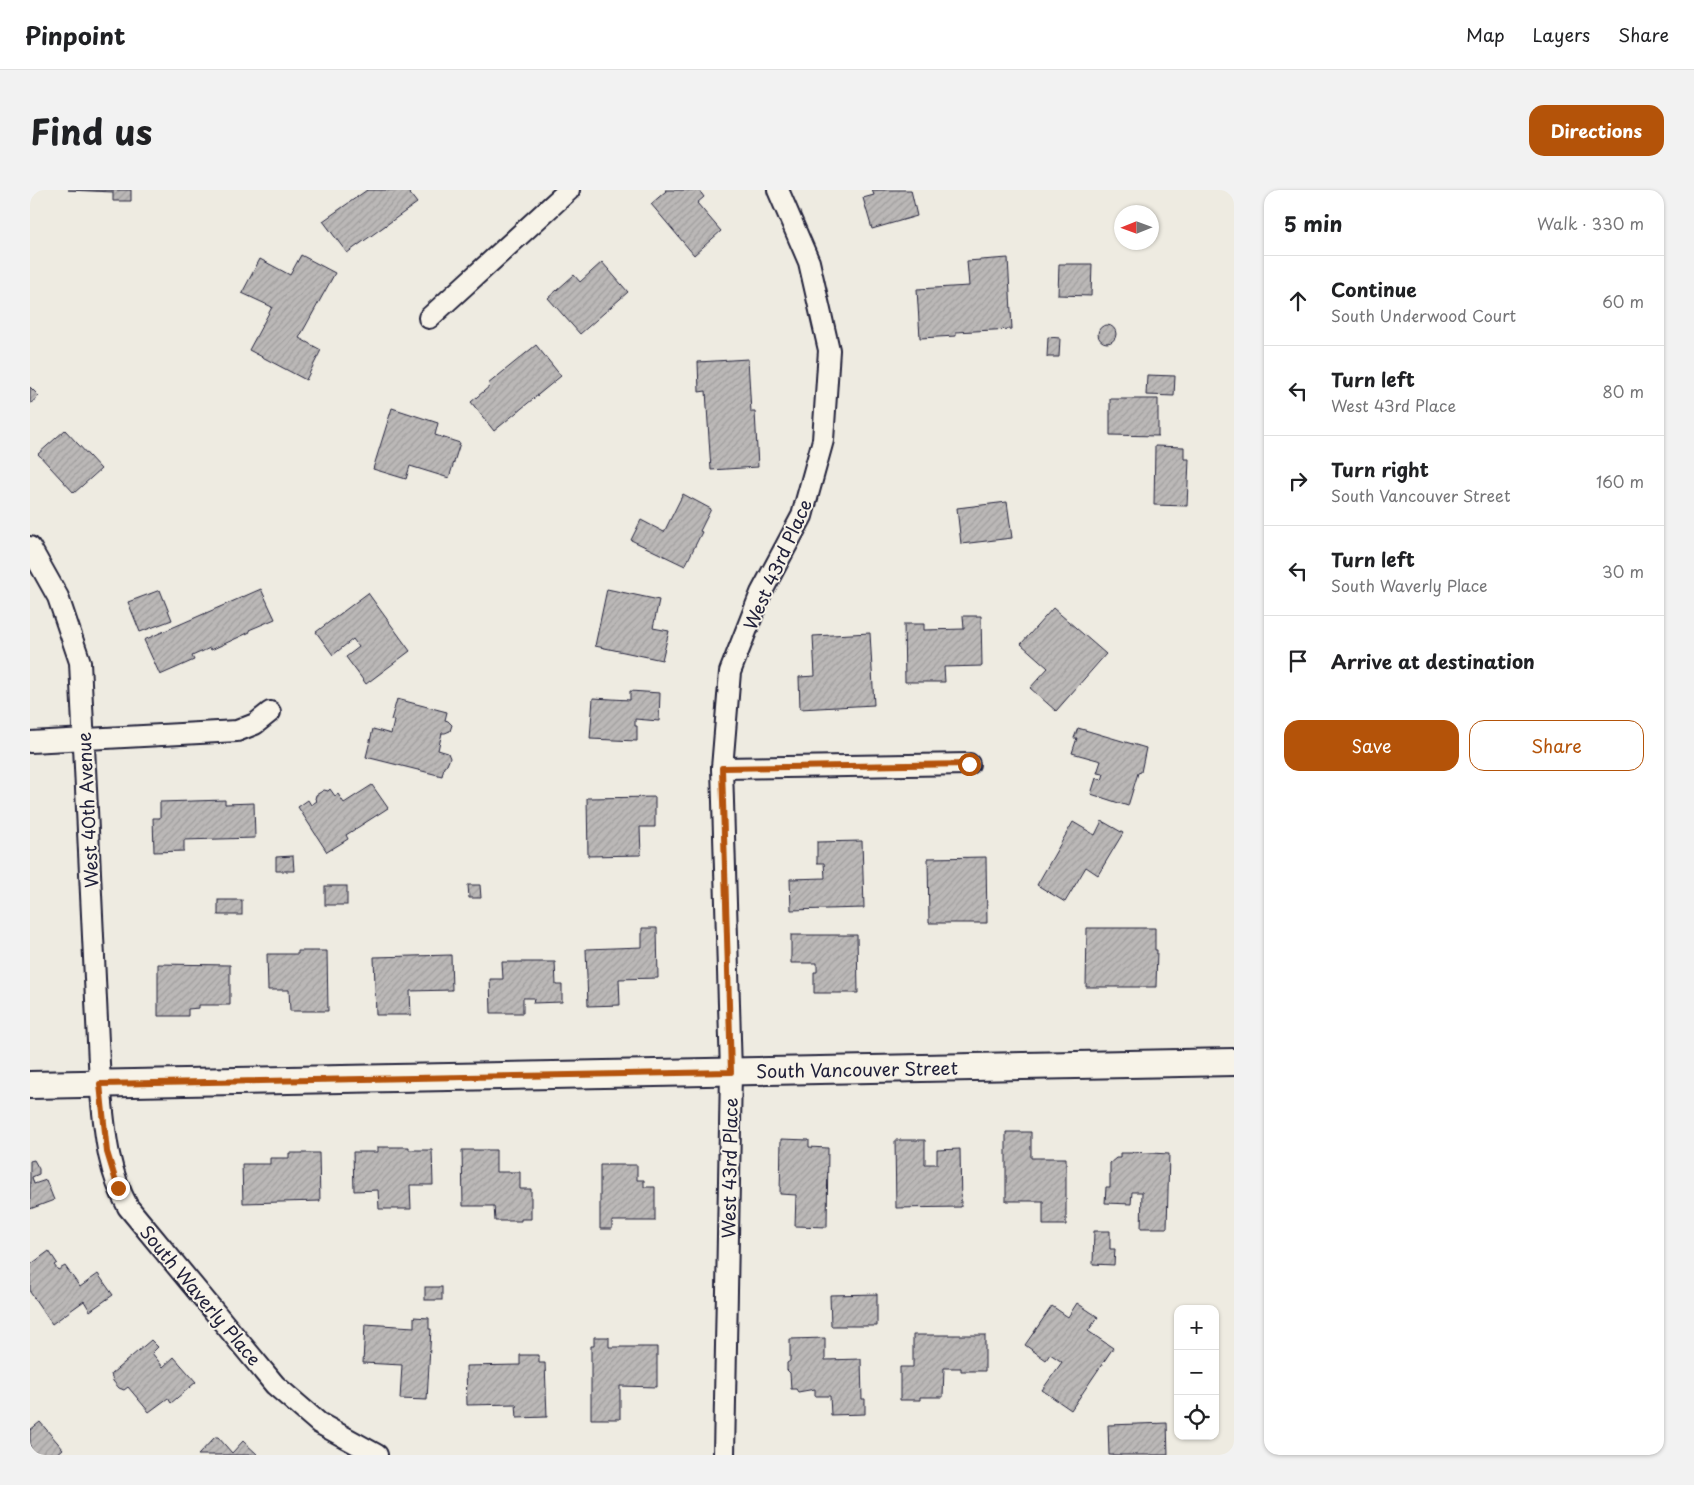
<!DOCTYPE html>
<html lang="en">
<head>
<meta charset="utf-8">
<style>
  :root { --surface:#fff; --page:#f2f2f2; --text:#202124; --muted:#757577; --line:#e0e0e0; --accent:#b45309 }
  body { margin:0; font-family:"Playpen Sans",sans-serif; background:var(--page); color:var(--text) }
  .controls { position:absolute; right:15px; bottom:15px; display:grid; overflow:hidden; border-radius:10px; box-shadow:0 1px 4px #0004 }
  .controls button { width:45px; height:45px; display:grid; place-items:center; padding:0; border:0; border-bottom:1px solid var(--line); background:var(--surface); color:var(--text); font:25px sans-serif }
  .compass { position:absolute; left:1084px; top:15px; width:45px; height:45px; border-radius:50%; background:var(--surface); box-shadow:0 1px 4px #0004; rotate:269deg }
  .stop { position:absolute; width:15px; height:15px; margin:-11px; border:4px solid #b45309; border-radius:50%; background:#fff }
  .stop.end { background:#b45309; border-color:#fff; box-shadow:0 1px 5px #0008 }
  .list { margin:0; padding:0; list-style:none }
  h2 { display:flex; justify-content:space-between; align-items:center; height:65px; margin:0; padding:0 20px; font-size:21px }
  h2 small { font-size:16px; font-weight:400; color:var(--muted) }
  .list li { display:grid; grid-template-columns:32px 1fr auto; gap:15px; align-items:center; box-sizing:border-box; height:90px; padding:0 20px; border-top:1px solid var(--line) }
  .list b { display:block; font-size:19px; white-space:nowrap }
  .list p { margin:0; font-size:16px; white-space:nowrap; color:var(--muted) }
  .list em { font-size:16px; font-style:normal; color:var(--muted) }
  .actions { display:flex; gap:10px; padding:15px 20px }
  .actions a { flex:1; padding:11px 0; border:1px solid var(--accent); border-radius:15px; text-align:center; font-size:18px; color:var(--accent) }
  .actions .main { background:var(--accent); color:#fff }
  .icon { flex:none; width:28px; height:28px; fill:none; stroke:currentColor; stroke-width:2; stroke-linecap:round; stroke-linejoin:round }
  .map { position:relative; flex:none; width:1204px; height:1265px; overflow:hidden; border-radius:15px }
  header { display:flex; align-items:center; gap:30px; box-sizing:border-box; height:70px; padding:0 25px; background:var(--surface); border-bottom:1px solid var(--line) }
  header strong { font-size:24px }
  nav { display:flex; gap:28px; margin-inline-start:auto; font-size:18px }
  .intro { display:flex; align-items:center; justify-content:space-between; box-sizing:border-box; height:120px; padding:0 30px }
  h1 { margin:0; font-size:35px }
  .button { padding:12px 22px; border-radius:15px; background:var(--accent); color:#fff; font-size:18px; font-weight:700 }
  main { display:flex; gap:30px; padding:0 30px }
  aside { flex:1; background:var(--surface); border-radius:15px; box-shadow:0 1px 4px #0004 }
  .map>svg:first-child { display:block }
</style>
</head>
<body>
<header>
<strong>Pinpoint</strong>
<nav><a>Map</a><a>Layers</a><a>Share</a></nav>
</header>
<div class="intro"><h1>Find us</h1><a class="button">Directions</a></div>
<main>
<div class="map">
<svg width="1204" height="1265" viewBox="0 0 1204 1265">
  <defs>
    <pattern id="building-hatch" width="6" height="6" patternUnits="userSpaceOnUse" patternTransform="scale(1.25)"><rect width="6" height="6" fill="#bbb8b7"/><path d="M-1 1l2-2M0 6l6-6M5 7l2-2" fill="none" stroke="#a09e9e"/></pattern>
  </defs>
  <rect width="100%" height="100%" fill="#eeebe1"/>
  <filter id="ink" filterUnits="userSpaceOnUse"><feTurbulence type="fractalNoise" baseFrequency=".02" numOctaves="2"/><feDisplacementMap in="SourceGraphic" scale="10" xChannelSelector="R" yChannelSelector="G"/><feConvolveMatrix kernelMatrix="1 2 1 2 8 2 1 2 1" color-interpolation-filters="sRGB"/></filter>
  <g filter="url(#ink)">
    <!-- building -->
    <g fill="url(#building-hatch)" stroke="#22223b">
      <polygon points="38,0 101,0 101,11 83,11 83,2"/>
      <polygon points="337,0 377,0 387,13 317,63 293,31"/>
      <polygon points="635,0 669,0 674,7 667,13 691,41 664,65 621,14 636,1"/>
      <polygon points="842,0 881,0 887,26 842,39 833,8 844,5"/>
      <polygon points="271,65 305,83 269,148 291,160 276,190 219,160 242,117 212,103 230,69 260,85"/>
      <polygon points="978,68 982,139 926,142 926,146 890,148 887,99 939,96 937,71"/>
      <polygon points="572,72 598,102 550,144 518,108 544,85 550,92"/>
      <polygon points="1029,74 1062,74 1061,106 1028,105"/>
      <circle cx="1077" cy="144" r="9"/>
      <polygon points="1018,147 1030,148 1029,167 1017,167"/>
      <polygon points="506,155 531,186 464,241 441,212 460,196 458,194"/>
      <polygon points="718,169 721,222 725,222 728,277 681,280 676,201 669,202 668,172"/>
      <polygon points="1117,185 1145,186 1144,206 1116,205"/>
      <polygon points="0,197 9,206 0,214"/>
      <polygon points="1080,209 1128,209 1128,246 1080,245"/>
      <polygon points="362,218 408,233 405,245 430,253 419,288 380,276 376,289 343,279"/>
      <polygon points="35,240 71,279 44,303 8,264"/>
      <polygon points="1125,256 1154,257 1154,269 1159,269 1157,316 1124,315"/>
      <polygon points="653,304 681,319 670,341 672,342 655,376 601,350 611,330 634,342"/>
      <polygon points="977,312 982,348 931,354 927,318"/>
      <polygon points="231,399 245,429 219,440 220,442 181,460 180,458 162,466 164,470 130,485 114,450"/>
      <polygon points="577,399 629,410 623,438 639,441 632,470 565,456"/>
      <polygon points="130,400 142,430 110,442 98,412"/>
      <polygon points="338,403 380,461 336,494 316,467 329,457 323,449 303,465 286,442"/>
      <polygon points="1023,418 1076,464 1026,521 1000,498 1018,478 991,454"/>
      <polygon points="933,426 951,426 952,476 914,477 915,492 875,492 874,434 894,434 894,440 934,439"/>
      <polygon points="840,443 844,515 770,519 769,487 785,486 783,446"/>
      <polygon points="600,501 630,503 629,531 605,529 605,536 607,536 607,551 560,549 563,508 600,510"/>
      <polygon points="367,509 417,522 415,530 418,531 422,535 420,541 415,543 412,543 408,560 418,563 420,568 417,575 414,577 412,586 336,567 343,539 361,544 364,531 361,530"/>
      <polygon points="1048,538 1116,558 1111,582 1108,583 1098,616 1061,604 1066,588 1072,590 1074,584 1067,583 1071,571 1042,563 1047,548 1044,548"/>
      <polygon points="342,595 358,618 316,645 318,649 297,662 268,617 278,610 281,615 287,611 285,609 286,605 294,600 298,601 300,599 305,606 308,604 314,613"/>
      <polygon points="625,607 625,637 610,637 611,665 558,666 557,608"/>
      <polygon points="195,610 195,614 224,613 225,648 154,650 154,661 124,662 123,628 130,628 130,612"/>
      <polygon points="1072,631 1093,643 1068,685 1056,677 1035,712 1007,695 1043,632 1065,645"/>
      <polygon points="832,651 834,718 761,720 760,689 795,688 794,673 787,673 787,652"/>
      <polygon points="263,666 264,681 246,681 246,667"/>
      <polygon points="956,667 957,733 899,733 898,668"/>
      <polygon points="438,695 450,695 451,708 439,708"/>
      <rect x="295" y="696" width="22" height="19"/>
      <rect x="188" y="710" width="24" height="15"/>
      <polygon points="612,738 627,738 628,788 589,789 590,815 558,816 556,759 612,757"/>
      <polygon points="1057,738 1125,738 1125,760 1127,760 1126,797 1056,797"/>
      <polygon points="761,745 827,745 828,803 784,803 784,782 787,782 787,773 761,773"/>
      <polygon points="268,761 297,761 298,821 260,821 259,800 238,800 237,764 268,764"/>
      <polygon points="421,765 422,800 380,801 381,825 346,825 344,767"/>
      <polygon points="472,772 525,772 526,795 532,795 532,812 503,813 504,808 493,808 493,823 461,823 460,789 473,789"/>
      <polygon points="128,774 200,775 200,815 169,815 169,818 158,819 158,826 128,826"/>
      <polygon points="976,942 1001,942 1001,968 1036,968 1036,1035 1013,1035 1013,1011 976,1011"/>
      <polygon points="751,949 779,950 779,957 798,958 797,1037 765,1036 766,1005 750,1004"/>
      <polygon points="865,950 895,950 895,974 907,974 907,960 930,959 931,1017 866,1018"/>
      <polygon points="348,957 379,957 379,960 402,960 403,995 380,995 381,1019 349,1019 348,1000 324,1001 323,962 348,962"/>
      <polygon points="432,960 466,960 466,982 490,982 490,999 501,999 501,1029 491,1029 491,1031 465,1031 464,1016 433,1016"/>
      <polygon points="1103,962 1139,964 1137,1038 1111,1038 1112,1002 1102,1002 1101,1014 1075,1013 1076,997 1080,997 1080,973 1086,968 1090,968 1090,963 1102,963"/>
      <polygon points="259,963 289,963 290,1011 213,1013 212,974 240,974 240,968 259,968"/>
      <polygon points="4,970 9,979 9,984 2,987 4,994 16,990 24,1010 0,1019 0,971"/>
      <polygon points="570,975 607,975 607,990 614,990 614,997 625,997 625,1031 582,1031 582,1039 570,1039"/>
      <polygon points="1064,1041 1080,1041 1080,1059 1085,1059 1084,1075 1063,1074"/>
      <polygon points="19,1061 27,1073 24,1075 28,1080 35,1076 50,1097 68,1084 83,1105 60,1121 54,1111 22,1134 0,1102 0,1075"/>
      <rect x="395" y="1097" width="17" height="13"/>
      <polygon points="847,1104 847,1136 801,1136 800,1105"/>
      <polygon points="1047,1113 1068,1127 1058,1141 1083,1158 1041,1220 1012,1200 1032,1172 1020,1164 1016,1170 995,1155 1022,1116 1038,1127"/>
      <polygon points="384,1127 399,1128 399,1139 401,1139 397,1210 370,1209 372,1175 333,1173 335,1134 384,1137"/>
      <polygon points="883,1145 955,1145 955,1181 931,1181 931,1178 914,1178 913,1207 890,1207 890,1210 870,1210 870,1177 883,1177"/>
      <polygon points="564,1147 579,1147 579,1157 627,1157 627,1197 590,1196 590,1229 561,1229 561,1156 564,1156"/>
      <polygon points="795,1148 795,1170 831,1169 832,1209 835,1209 835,1224 801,1225 800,1206 785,1206 785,1199 768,1202 766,1199 761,1199 760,1183 757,1180 757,1173 760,1171 760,1149"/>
      <polygon points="121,1150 128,1157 122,1163 133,1177 144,1167 166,1192 141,1213 138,1208 119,1222 98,1197 94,1200 89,1198 83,1191 81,1184"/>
      <polygon points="490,1165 509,1165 509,1173 515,1173 517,1227 487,1228 486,1214 437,1215 436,1176 490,1175"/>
      <polygon points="10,1232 33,1259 26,1265 0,1265 0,1240"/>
      <polygon points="1137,1233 1138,1265 1079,1265 1078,1235"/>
      <polygon points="185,1247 188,1247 202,1263 213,1251 228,1265 168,1265"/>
    </g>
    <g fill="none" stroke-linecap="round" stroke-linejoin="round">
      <!-- minor casing -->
      <g stroke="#22223b" stroke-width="24">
        <g id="minor">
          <polyline points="399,128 539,0"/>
          <path d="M0 357 28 407 50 472 70 894C75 939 76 977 98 1017L245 1195 289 1233 347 1265"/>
          <polyline points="0,552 207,541 225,534 240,522"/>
          <polyline points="692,578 939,574"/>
          <polyline points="694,1265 701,882 692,578 700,482 731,403 772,326 793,250 799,160 779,72 748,0"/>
        </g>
      </g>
      <!-- tertiary casing -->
      <g stroke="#22223b" stroke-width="30">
        <polyline id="tertiary" points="0,895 1204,872"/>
      </g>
      <!-- minor -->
      <use href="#minor" stroke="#f7f3e8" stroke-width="20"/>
      <!-- tertiary -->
      <use href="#tertiary" stroke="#f7f3e8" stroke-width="26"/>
    </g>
  </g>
  <g fill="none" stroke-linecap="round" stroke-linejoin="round" filter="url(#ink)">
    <!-- route -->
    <polyline stroke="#b45309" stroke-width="6" points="88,998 77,962 70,894 701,882 692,578 939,574"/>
  </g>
  <g text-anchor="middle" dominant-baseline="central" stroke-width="4" stroke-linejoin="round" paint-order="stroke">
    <!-- street labels -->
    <g font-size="18" fill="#22223b" stroke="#f7f3e8">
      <text transform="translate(747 374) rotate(-66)">West 43rd Place</text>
      <text transform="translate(57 620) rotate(-93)">West 40th Avenue</text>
      <text transform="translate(827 879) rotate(-1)">South Vancouver Street</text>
      <text transform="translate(699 978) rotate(-89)">West 43rd Place</text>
      <text transform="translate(171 1105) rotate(50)">South Waverly Place</text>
    </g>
  </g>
</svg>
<div class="controls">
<button>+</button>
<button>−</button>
<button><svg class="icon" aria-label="locate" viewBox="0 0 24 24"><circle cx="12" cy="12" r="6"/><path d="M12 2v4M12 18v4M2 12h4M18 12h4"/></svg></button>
</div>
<svg class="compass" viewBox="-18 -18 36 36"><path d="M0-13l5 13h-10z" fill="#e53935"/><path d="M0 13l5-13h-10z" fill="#757577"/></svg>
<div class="stop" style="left:939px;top:574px"></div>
<div class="stop end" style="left:88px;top:998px"></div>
</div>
<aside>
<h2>5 min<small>Walk · 330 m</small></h2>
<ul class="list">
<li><svg class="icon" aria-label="ahead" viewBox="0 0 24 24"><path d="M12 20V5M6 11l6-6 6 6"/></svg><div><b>Continue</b><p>South Underwood Court</p></div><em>60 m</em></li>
<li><svg class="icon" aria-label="left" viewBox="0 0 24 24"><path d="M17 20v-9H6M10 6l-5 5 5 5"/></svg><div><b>Turn left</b><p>West 43rd Place</p></div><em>80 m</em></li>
<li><svg class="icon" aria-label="right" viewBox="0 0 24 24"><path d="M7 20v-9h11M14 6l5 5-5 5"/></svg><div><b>Turn right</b><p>South Vancouver Street</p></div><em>160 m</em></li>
<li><svg class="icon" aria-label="left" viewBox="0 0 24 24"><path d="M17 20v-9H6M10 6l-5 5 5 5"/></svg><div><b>Turn left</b><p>South Waverly Place</p></div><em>30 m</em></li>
<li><svg class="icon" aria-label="arrive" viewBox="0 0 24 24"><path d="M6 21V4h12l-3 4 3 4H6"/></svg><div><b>Arrive at destination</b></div></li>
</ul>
<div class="actions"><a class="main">Save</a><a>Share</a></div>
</aside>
</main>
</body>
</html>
